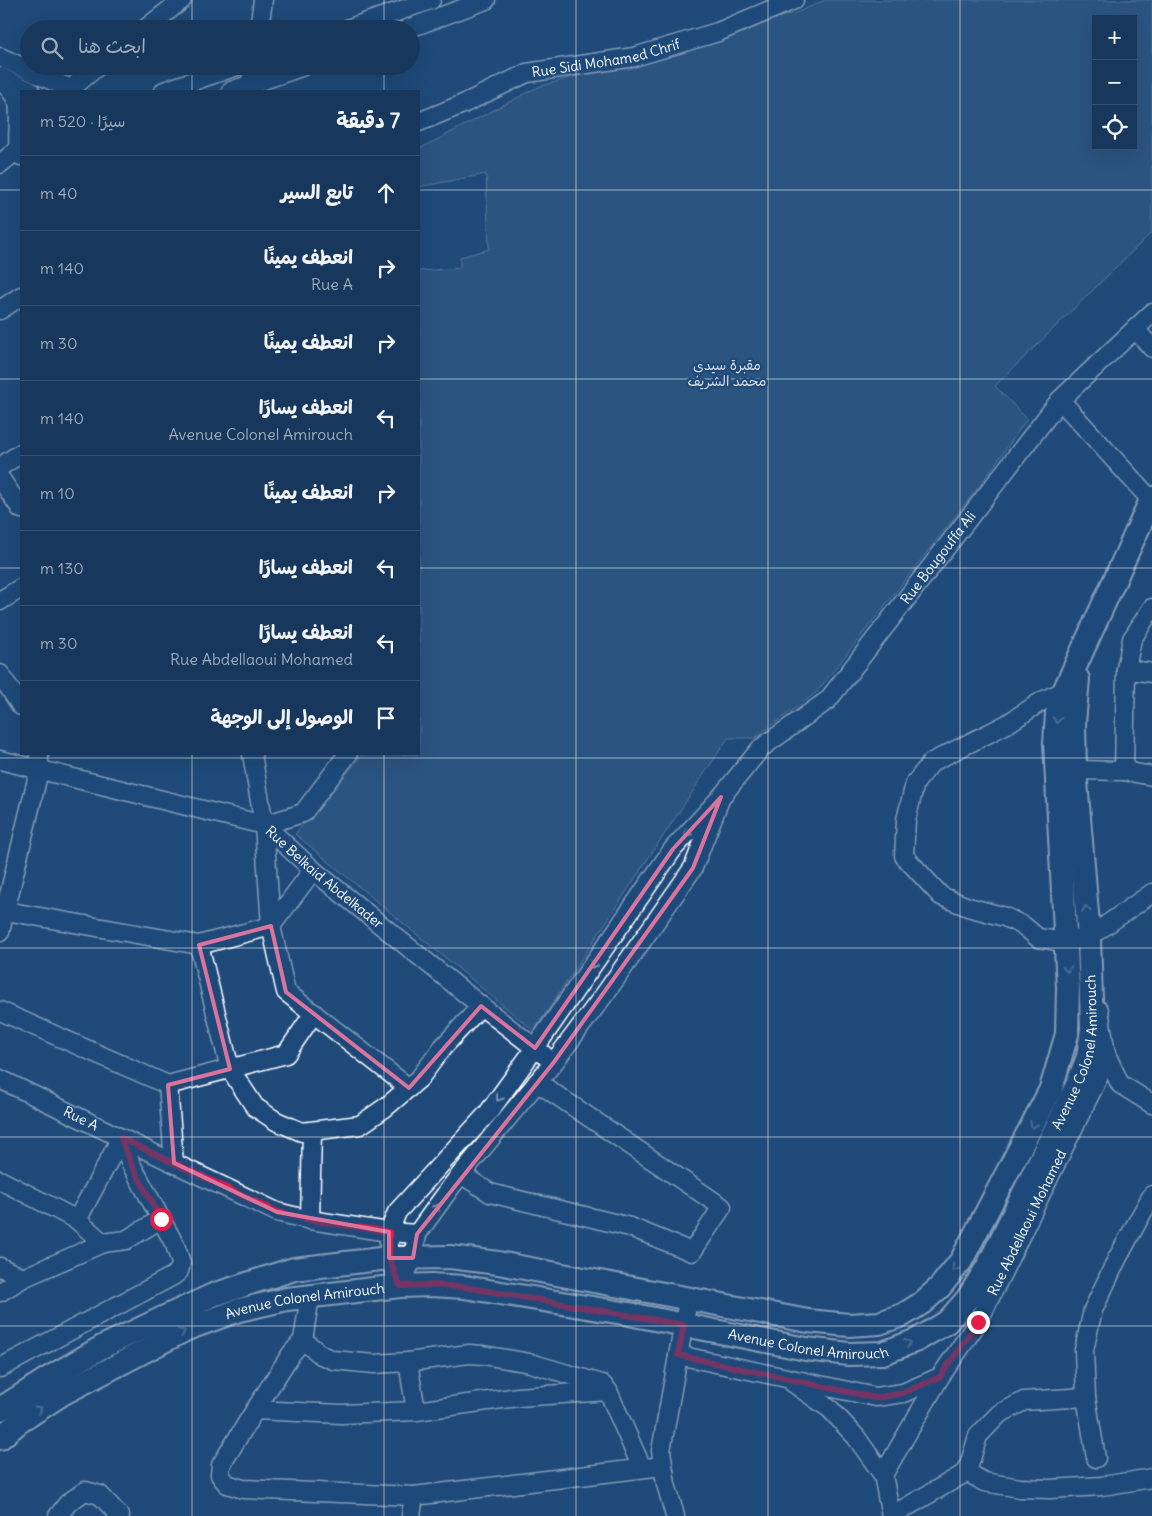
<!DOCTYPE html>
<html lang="ar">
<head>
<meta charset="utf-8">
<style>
  :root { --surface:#17385c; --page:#203f62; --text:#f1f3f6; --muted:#9eacbb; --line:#365272 }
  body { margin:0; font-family:Delius,"Playpen Sans Arabic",sans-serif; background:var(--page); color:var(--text); direction:rtl }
  .controls { position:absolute; right:15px; top:15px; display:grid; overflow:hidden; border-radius:0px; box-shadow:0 5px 20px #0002 }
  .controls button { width:45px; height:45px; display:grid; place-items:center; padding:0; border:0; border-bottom:1px solid var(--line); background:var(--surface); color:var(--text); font:25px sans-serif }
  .stop { position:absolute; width:15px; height:15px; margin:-11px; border:4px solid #e11d48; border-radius:50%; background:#fff }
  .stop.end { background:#e11d48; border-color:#fff; box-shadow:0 1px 5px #0008 }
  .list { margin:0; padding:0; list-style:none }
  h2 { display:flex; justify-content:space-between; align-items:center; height:65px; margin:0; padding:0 20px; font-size:21px }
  h2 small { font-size:16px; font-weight:400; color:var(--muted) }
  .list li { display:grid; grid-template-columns:32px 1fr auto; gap:15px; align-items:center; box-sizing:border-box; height:75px; padding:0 20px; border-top:1px solid var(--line) }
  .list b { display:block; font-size:19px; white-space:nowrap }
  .list p { margin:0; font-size:16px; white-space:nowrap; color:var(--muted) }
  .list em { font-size:16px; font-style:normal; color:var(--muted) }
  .icon { flex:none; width:28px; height:28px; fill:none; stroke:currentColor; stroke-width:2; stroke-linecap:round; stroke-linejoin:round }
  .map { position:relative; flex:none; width:1152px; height:1516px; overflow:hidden; direction:ltr }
  .search { position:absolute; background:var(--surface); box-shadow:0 5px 20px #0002; left:20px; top:20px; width:400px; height:55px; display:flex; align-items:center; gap:12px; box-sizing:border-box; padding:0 18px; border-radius:28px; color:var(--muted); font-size:19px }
  .panel { position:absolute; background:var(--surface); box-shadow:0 5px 20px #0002; left:20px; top:90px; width:400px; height:665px; border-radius:0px; direction:rtl }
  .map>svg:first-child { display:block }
</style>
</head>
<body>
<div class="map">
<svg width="1152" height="1516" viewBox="0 0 1152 1516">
  <rect width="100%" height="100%" fill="#1f4a7a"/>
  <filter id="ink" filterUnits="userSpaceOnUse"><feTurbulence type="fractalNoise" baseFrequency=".02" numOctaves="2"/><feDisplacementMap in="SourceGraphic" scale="10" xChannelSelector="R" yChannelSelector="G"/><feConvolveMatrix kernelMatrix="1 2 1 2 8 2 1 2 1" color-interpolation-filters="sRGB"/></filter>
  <g filter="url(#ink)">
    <!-- green -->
    <path fill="#3c618b" stroke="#9eb0c5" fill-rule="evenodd" d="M825 0H1152V232L995 386 1027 419 984 480 816 693 755 738H728L534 1031 295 834 363 754H419V271L460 268V257L489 249 486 174 419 187V149L538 87 798 12ZM1096 19H1133V146H1096Z"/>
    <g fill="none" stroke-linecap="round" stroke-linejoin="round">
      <!-- minor casing -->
      <g stroke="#fff" stroke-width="21">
        <g id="minor">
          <polyline points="145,29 182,0"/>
          <polyline points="259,29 263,0"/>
          <polyline points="347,29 431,0"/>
          <polyline points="407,29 486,0"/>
          <polyline points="0,57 75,91"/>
          <path d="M0 77C5 85 16 95 18 104 21 118 15 146 21 156"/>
          <polyline points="0,77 30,91"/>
          <polyline points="68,91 98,66"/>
          <polyline points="164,91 237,66"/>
          <polyline points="231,91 304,66"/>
          <polyline points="250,91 253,66"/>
          <path id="s1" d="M419 122 463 104 527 73 634 57 718 32 794 0"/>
          <polyline points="0,164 21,147"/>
          <polyline points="0,310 21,296"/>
          <polyline points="1135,329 1152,348"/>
          <polyline points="1060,400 1151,500"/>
          <polyline points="0,467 21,453"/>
          <polyline points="0,478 21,509"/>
          <polyline points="0,601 21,588"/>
          <polyline points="1126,669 1152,673"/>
          <polyline points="0,674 21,706"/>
          <polyline points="1064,691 1042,701 1007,724 932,762 915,783 906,820 904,856 941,896 968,907 1005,917 1024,926 1038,938 1065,942 1089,937 1152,893"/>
          <polyline points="252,754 264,825 271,926 286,992 409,1088"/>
          <path id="s2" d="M0 760 264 825 313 870 481 1006 544 1055"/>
          <polyline points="1075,770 1124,771 1152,776"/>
          <polyline points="1124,771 1126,669 1132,639 1152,608"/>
          <path id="s3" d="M721 797 693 868 607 991 554 1062 453 1184 417 1234 413 1258 400 1286 389 1258V1232L397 1212 488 1113 535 1048 673 849 721 797 761 748 828 700 1060 400 1152 313"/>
          <polyline points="264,825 303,813 348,754"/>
          <polyline points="0,910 199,945 271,926 313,870"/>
          <polyline points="0,932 39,771 39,754"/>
          <polyline points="199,945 230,1069 255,1107 276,1121 302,1132 360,1125 386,1107 419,1079 443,1047 481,1006"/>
          <polyline points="0,1011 168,1085 286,1054 314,1013"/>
          <polyline points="1106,1054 1120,1084 1152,1104"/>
          <path id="s4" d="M0 1079 121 1138 277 1212 310 1220 389 1232 417 1234"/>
          <polyline points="168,1085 174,1163"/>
          <polyline points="461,1174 490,1193 630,1227 692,1252 722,1207 537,1082"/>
          <polyline points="0,1180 77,1220 103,1243"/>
          <polyline points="77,1220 121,1138"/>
          <polyline points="310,1220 312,1132"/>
          <polyline points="0,1267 23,1278"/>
          <polyline points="0,1292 23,1278 103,1243 126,1240 161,1219"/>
          <polyline points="310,1296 303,1340 321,1355 333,1360 374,1364 408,1362 469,1354 483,1355 530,1363 602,1384 608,1391 642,1468"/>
          <polyline points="303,1340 291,1354 255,1410 221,1465 220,1475 227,1484 243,1489 414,1496 663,1466"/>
          <polyline points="678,1355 876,1397 903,1393 940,1377"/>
          <polyline points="408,1362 416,1411"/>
          <polyline points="0,1368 173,1276 179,1271 181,1263 175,1245 131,1164 121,1138"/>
          <polyline points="793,1383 830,1409 856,1437 883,1475 891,1516"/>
          <polyline points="1086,1397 1024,1401 999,1414 978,1436 967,1472 984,1482 1020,1488 1050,1489 1102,1486 1152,1478"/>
          <polyline points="255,1410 341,1414 416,1411 518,1397 608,1391"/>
          <polyline points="1096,1458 1086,1397 1084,1350 1093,1310 1117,1259 1152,1195"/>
          <path id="s5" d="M883 1475 940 1377 978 1322 1097 1080 1106 1054 1099 1010"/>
          <polyline points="58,1516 68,1503 85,1491 100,1495 120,1516"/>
          <polyline points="411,1516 414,1496"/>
          <polyline points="675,1516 666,1484 661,1451 688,1300"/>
          <polyline points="891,1516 967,1472"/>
        </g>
      </g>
      <!-- major casing -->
      <g stroke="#fff" stroke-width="26">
        <g id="major">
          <polyline points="0,1409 47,1379 102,1347 165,1317 213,1295 294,1269 389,1258 450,1257 498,1263 808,1321 849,1325 879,1323 903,1315 922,1303 940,1287 961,1261 1051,1089 1067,1034 1068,987 1055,743 1057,713 1064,691 1152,498"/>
          <path id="s6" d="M0 1438 19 1422 62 1394 187 1329 239 1310 287 1299 400 1286 432 1285 464 1287 629 1314 806 1349 849 1354 883 1353 917 1340 947 1322 968 1298 988 1266 1077 1085 1088 1057 1092 1029 1089 937 1075 770 1074 723 1078 679"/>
        </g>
      </g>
      <!-- minor -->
      <use href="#minor" stroke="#1f4a7a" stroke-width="18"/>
      <!-- major -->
      <use href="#major" stroke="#1f4a7a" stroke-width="22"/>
    </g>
    <!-- one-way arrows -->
    <defs><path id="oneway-chevron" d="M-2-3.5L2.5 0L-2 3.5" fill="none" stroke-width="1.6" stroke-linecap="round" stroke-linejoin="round" transform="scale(1.25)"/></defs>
    <g stroke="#7992af">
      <use href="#oneway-chevron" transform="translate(1057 720) rotate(97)"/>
      <use href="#oneway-chevron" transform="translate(687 833) rotate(133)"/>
      <use href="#oneway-chevron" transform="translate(1086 909) rotate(-95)"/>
      <use href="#oneway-chevron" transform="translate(593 965) rotate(125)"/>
      <use href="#oneway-chevron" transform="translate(1067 969) rotate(87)"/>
      <use href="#oneway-chevron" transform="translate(499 1098) rotate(126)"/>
      <use href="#oneway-chevron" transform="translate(1033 1125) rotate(117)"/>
      <use href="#oneway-chevron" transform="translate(437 1207) rotate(-54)"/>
      <use href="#oneway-chevron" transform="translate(955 1268) rotate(128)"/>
      <use href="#oneway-chevron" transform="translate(182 1332) rotate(-26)"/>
      <use href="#oneway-chevron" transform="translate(908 1343) rotate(-21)"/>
      <use href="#oneway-chevron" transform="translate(39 1409) rotate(-33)"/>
    </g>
  </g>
  <g fill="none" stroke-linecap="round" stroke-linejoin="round" filter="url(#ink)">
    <!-- route -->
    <polyline stroke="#e11d48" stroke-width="6" points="161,1219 131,1164 121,1138 277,1212 310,1220 389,1232 389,1258 400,1286 432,1285 464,1287 684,1325 678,1355 876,1398 903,1393 940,1377 978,1322"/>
  </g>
  <!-- marked area -->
  <path d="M0 0H1152V1516H0ZM721 797 693 868 554 1062 417 1234 413 1258H389V1232L277 1212 174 1163 168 1085 230 1069 199 945 271 926 286 992 409 1088 481 1006 535 1048 673 849Z" fill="#1f4a7a" fill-opacity=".55" fill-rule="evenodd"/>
  <path fill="none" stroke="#da749d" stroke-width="4" stroke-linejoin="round" d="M721 797 693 868 554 1062 417 1234 413 1258H389V1232L277 1212 174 1163 168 1085 230 1069 199 945 271 926 286 992 409 1088 481 1006 535 1048 673 849Z"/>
  <!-- grid -->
  <path fill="none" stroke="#fff" stroke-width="1" stroke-opacity="0.55" d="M192 0V29M384 0V29M576 0V1516M768 0V1516M960 0V1516M192 66V91M384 66V91M0 190H21M419 190H1152M0 379H21M419 379H1152M0 568H21M419 568H1152M192 754V1516M384 754V1516M0 758H1152M0 948H1152M0 1137H1152M0 1326H1152"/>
  <g text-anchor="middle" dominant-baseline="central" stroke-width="5" stroke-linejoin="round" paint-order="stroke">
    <!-- street labels -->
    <g font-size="14" fill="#fff" stroke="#1f4a7a">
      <text stroke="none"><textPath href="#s1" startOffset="199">Rue Sidi Mohamed Chrif</textPath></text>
      <text stroke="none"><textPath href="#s3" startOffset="1521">Rue Bougouffa Ali</textPath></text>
      <text stroke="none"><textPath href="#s2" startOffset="352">Rue Belkaid Abdelkader</textPath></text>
      <text stroke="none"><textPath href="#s6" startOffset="1299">Avenue Colonel Amirouch</textPath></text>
      <text stroke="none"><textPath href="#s4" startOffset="90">Rue A</textPath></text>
      <text stroke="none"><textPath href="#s5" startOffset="291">Rue Abdellaoui Mohamed</textPath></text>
      <text stroke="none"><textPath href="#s6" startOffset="339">Avenue Colonel Amirouch</textPath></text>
      <text stroke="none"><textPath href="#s6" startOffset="849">Avenue Colonel Amirouch</textPath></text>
    </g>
    <!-- park labels -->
    <g font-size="14" fill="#d8dfe8" stroke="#1f4a7a">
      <text x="727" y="365">مقبرة سيدي<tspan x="727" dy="16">محمد الشريف</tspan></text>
    </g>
  </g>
</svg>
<div class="controls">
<button>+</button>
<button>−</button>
<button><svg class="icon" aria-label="locate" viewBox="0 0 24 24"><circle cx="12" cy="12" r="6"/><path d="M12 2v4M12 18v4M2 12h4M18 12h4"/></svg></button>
</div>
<div class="stop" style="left:161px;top:1219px"></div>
<div class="stop end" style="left:978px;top:1322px"></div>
<div class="search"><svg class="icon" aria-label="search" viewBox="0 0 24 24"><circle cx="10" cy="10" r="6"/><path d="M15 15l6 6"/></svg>ابحث هنا</div>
<section class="panel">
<h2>7 دقيقة<small>سيرًا · 520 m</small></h2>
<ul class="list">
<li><svg class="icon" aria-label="ahead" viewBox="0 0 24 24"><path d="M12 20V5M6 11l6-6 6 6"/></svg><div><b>تابع السير</b></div><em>40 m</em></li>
<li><svg class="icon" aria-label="right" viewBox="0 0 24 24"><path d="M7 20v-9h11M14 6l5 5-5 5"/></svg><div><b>انعطف يمينًا</b><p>Rue A</p></div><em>140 m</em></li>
<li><svg class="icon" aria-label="right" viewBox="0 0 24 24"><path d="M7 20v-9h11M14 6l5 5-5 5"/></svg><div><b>انعطف يمينًا</b></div><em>30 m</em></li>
<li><svg class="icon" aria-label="left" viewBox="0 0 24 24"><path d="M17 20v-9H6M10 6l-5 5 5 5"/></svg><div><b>انعطف يسارًا</b><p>Avenue Colonel Amirouch</p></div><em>140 m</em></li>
<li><svg class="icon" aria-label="right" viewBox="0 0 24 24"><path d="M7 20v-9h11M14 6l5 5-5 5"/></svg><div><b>انعطف يمينًا</b></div><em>10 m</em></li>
<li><svg class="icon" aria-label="left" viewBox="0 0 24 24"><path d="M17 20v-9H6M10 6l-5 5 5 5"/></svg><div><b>انعطف يسارًا</b></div><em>130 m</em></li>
<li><svg class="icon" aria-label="left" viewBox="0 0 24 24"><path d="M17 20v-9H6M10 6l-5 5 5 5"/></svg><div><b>انعطف يسارًا</b><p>Rue Abdellaoui Mohamed</p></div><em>30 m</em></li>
<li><svg class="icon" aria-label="arrive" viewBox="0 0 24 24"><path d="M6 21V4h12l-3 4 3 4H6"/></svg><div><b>الوصول إلى الوجهة</b></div></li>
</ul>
</section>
</div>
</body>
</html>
